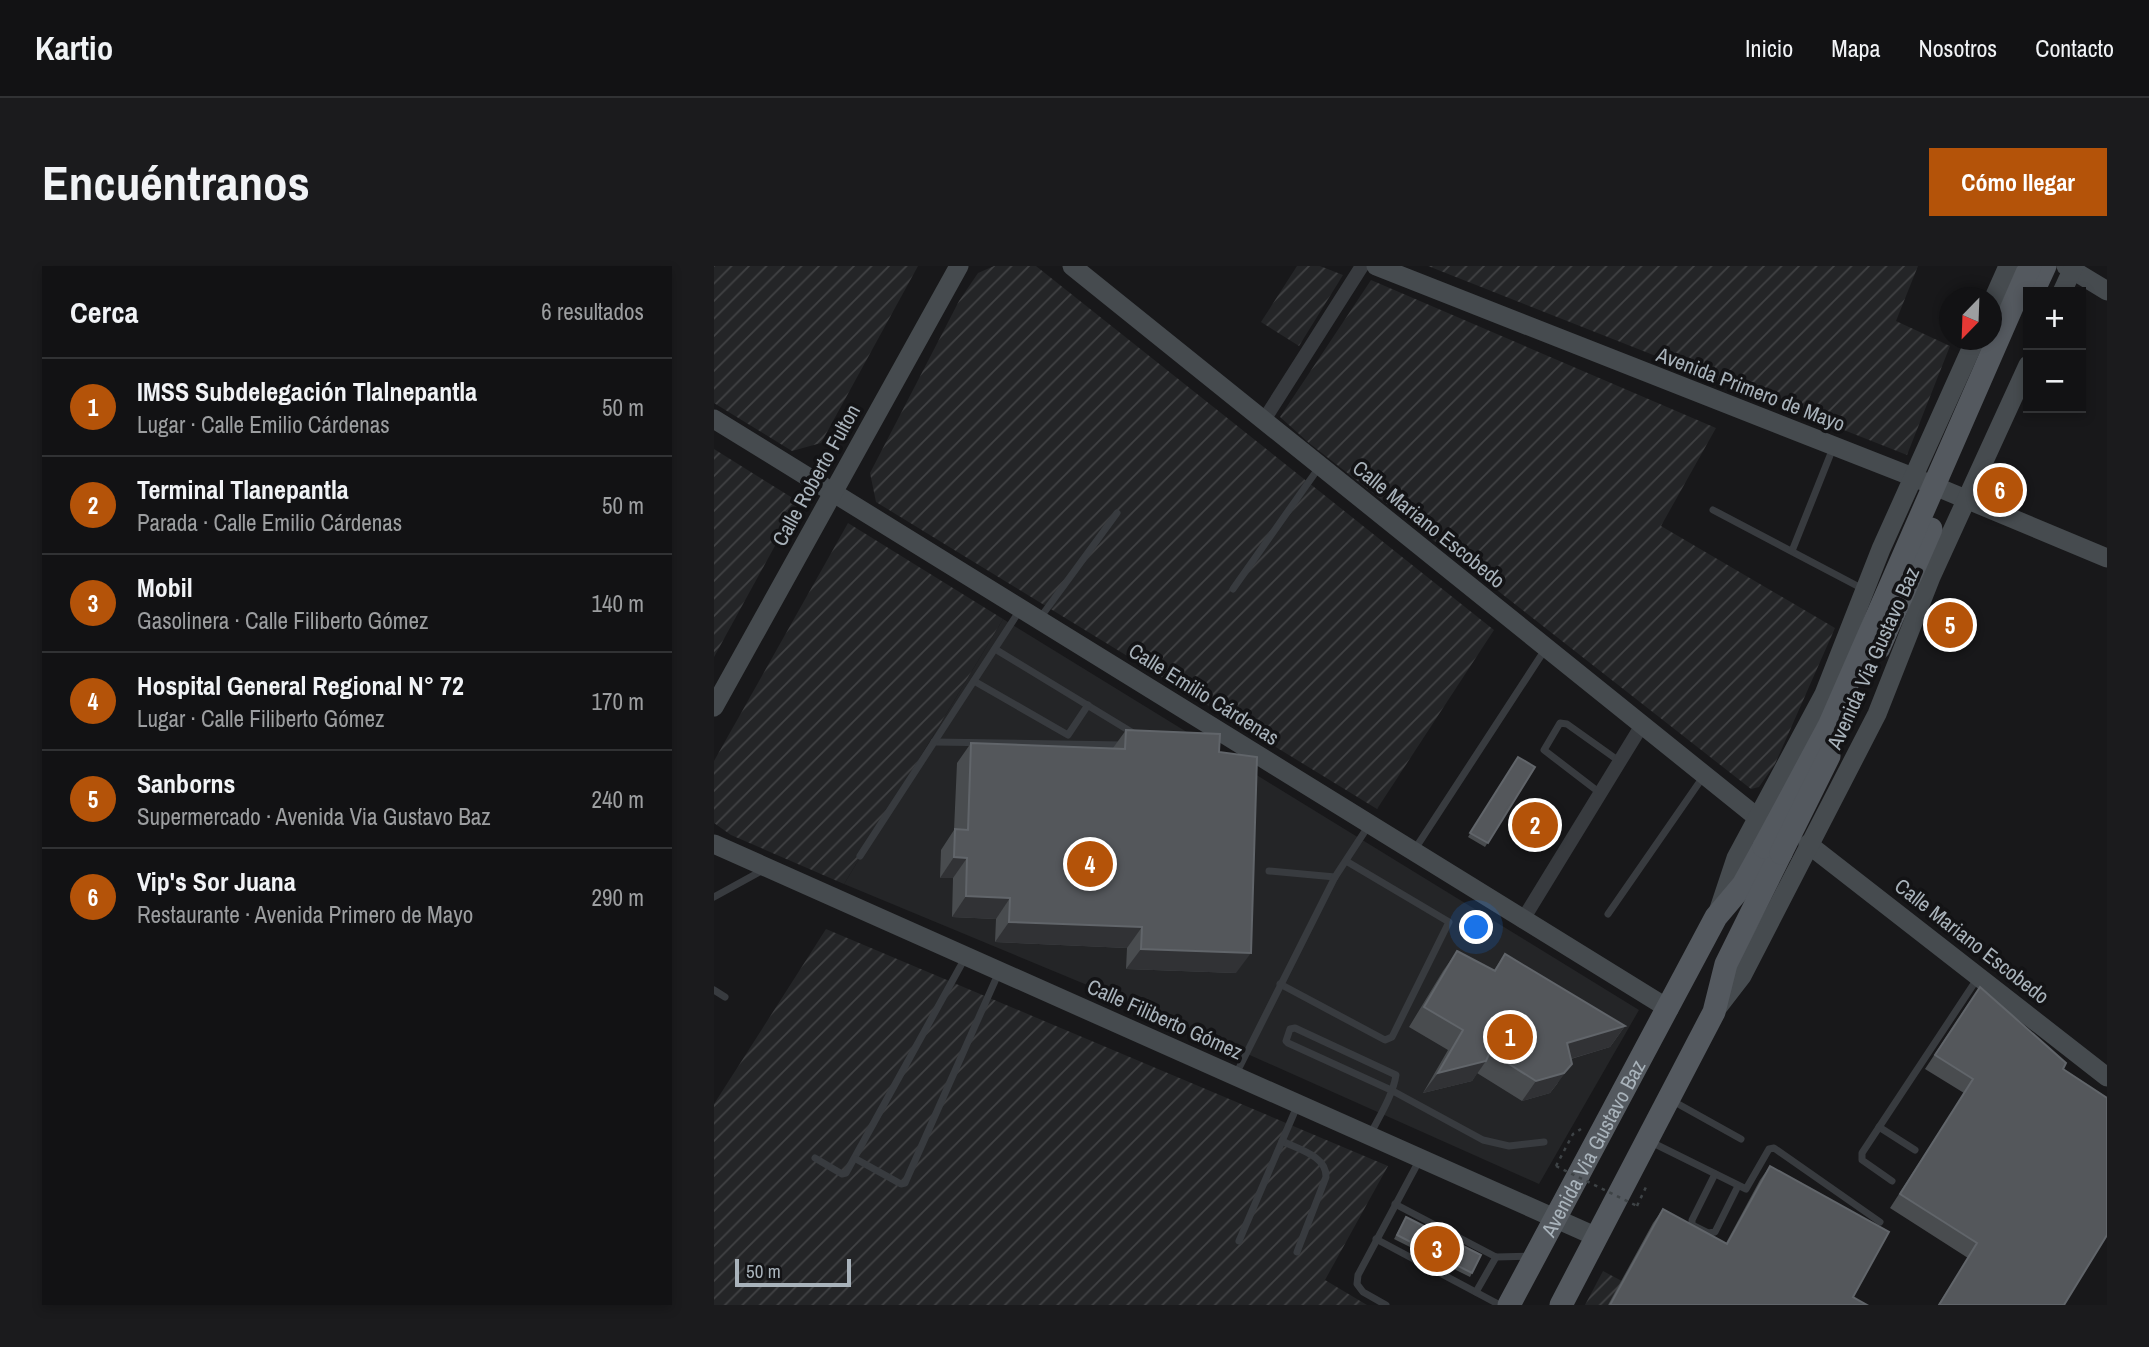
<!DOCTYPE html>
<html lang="es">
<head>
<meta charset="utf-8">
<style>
  :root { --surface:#121214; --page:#1b1b1d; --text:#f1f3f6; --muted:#9c9ea0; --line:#313234; --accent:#b45309 }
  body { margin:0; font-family:"Archivo Narrow",sans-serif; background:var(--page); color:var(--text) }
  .controls { position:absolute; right:21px; top:21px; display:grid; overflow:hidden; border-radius:0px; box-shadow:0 4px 10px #0003 }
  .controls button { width:63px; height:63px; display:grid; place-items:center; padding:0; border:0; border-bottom:2px solid var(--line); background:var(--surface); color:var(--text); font:35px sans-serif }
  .compass { position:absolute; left:1225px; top:21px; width:63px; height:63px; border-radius:50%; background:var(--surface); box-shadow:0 4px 10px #0003; rotate:203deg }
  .scale { position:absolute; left:21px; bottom:18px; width:116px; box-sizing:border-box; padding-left:7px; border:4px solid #a9b3bb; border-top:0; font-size:19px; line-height:24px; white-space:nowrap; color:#a9b3bb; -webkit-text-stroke:5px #131315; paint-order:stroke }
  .you { position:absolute; left:763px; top:662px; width:24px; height:24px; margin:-18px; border:5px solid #fff; border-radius:50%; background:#1a73e8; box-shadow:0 0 0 10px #1a73e833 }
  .badge { display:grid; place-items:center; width:46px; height:46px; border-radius:50%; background:var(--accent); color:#fff; font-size:23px; font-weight:700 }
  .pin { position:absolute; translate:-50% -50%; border:4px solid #fff; box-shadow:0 2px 7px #0006 }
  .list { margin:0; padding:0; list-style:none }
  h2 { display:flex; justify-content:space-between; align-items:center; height:91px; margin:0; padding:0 28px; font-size:30px }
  h2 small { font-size:23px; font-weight:400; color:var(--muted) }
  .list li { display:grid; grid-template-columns:46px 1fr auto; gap:21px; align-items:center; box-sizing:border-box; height:98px; padding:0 28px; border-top:2px solid var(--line) }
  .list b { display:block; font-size:26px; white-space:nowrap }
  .list p { margin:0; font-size:23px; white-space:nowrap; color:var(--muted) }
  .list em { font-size:23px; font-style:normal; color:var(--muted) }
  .map { position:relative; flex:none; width:1393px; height:1039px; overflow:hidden; border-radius:0px }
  header { display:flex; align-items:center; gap:42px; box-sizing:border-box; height:98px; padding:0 35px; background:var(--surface); border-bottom:2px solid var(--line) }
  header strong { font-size:33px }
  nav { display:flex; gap:38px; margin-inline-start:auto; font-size:24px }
  .intro { display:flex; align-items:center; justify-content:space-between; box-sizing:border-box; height:168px; padding:0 42px }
  h1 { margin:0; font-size:49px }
  .button { padding:18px 32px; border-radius:0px; background:var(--accent); color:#fff; font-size:24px; font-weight:700 }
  main { display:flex; gap:42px; padding:0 42px }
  aside { flex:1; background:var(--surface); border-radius:0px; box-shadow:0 4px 10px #0003 }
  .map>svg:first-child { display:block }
</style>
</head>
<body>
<header>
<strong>Kartio</strong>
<nav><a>Inicio</a><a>Mapa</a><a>Nosotros</a><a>Contacto</a></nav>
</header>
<div class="intro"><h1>Encuéntranos</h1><a class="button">Cómo llegar</a></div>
<main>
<aside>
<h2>Cerca<small>6 resultados</small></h2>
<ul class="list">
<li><span class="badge">1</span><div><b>IMSS Subdelegación Tlalnepantla</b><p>Lugar · Calle Emilio Cárdenas</p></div><em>50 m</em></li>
<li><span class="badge">2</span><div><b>Terminal Tlanepantla</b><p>Parada · Calle Emilio Cárdenas</p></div><em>50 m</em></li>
<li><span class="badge">3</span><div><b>Mobil</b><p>Gasolinera · Calle Filiberto Gómez</p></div><em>140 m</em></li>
<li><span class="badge">4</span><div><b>Hospital General Regional N° 72</b><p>Lugar · Calle Filiberto Gómez</p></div><em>170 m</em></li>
<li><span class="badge">5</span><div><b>Sanborns</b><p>Supermercado · Avenida Via Gustavo Baz</p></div><em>240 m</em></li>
<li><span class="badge">6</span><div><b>Vip's Sor Juana</b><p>Restaurante · Avenida Primero de Mayo</p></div><em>290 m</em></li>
</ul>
</aside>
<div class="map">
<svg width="1393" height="1039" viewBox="0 0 1393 1039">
  <defs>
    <pattern id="industrial-furrows" width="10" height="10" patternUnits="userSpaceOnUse" patternTransform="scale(1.75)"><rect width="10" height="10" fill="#242527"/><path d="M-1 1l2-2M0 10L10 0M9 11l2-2" fill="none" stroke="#414244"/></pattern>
  </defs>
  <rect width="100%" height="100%" fill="#18181a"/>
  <!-- built -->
  <polygon fill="#242527" points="289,353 925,744 825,918 455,753 130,618"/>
  <!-- industrial -->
  <g fill="url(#industrial-furrows)">
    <polygon points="0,0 204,0 107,177 78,185 0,137"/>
    <polygon points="280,0 322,0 780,364 663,543 162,236 156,207 245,35 264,7"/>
    <polygon points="583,0 606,0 629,9 585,80 547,56"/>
    <polygon points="714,0 1204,0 1182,55 1236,80 1193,189"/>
    <polygon points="657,14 1002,162 947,260 1121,362 1061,498 1045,521 1037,523 595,177 566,151"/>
    <polygon points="0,183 85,236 0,391"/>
    <polygon points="134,257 289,353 130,618 17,569 0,557 0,495"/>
    <polygon points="112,663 674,900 611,1014 653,1039 0,1039 0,838"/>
    <polygon points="889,1005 953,1039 871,1039"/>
  </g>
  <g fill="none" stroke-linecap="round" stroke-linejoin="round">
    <!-- path -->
    <g stroke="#3e4346" stroke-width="2.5" stroke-dasharray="3.5 5" stroke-linecap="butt">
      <polyline points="842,900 859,868 867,863"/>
      <polyline points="923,940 932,921"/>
    </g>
    <!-- lane -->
    <g stroke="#383b3f" stroke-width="7">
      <polyline points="999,244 1151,324"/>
      <polyline points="1078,285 1119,182"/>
      <polyline points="519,323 606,200"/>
      <polyline points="326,352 403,247"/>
      <polyline points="281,383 424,470"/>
      <polyline points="260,415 354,469 374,439"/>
      <polyline points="220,476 409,479"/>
      <polyline points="886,527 830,484 846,457 853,458 905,495"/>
      <polyline points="701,583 832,382"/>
      <polyline points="146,590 306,344"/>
      <polyline points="555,605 621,611"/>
      <polyline points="0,631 49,604"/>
      <polyline points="894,648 989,511"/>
      <polyline points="566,718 671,774 678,771 735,656 632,595"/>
      <polyline points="0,724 11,731"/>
      <polyline points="522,808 621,611 655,559"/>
      <polyline points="957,834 1027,873"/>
      <polyline points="1165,861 1201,884"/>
      <path d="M656 869C665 851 679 829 682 809L581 762 576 763 572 775 574 777 677 824 769 874 795 880 830 876"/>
      <path d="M568 875C584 883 613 890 612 911L583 986"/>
      <polyline points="935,875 1032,923 1055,883 1060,882 1166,956"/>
      <polyline points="101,892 128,908 132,907 251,692"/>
      <polyline points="142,893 187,918 191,917 285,706"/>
      <polyline points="1001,908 978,954 978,959 994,967 1001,966 1024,920"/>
      <polyline points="1178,915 1148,894 1148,887 1263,713"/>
      <polyline points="681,938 782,991 817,990"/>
      <polyline points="662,973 786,1039"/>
      <polyline points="525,975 584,838"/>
      <polyline points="762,1026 782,991"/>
      <polyline points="672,1039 649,1026 643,1018 644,1009 706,893"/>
    </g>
    <!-- street -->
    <g stroke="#383b3f" stroke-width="14">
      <polyline points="550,154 648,0"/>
      <polyline points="808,655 928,459"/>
    </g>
    <!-- secondary -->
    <g stroke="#464b4f" stroke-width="19">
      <polyline points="358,0 1044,552"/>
      <polyline points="662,0 1199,211 1393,292"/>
      <polyline points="1352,0 1393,25"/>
      <polyline points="1348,26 1360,0"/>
      <polyline points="1278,36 1294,0"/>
      <polyline points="0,153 955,743"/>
      <polyline points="0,441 245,0"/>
      <polyline points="0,578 883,971"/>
      <polyline points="1094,578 1393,811"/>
      <polyline points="1004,646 1022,592 1110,428 1167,283 1261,74"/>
      <polyline points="1001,745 1028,710 1163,448 1217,311 1314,99"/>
    </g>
    <!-- primary -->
    <g stroke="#54595f" stroke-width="23">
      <polyline points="1319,26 1331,0"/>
      <path id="s1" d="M795 1039 1002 651 1029 619 1050 581"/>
      <polyline points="847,1039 1000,746 1012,698 1067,587"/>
    </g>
    <!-- path-bridge -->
    <polyline stroke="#3e4346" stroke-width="2.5" stroke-dasharray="3.5 5" stroke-linecap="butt" points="842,900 923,940"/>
    <!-- primary-bridge -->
    <g stroke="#54595f" stroke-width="23">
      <polyline points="1165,382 1217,263"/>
      <polyline points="1050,581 1115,460 1316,0"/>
      <polyline points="1067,587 1115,490"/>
    </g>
  </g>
  <!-- wall -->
  <g fill="#494c4f">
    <polygon points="412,464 505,486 522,707 412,703 413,682 281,676 282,653 238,651 239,612 226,612 227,584 240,564 243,497 257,477 399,482"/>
    <polygon points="804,491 821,501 771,581 754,571"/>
    <polygon points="743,685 780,704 791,688 911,760 896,781 857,793 843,818 836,827 808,835 763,807 758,815 709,827 734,784 695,761 729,705"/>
    <polygon points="1256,735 1349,803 1350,1039 1224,1039 1254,992 1176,942 1250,827 1211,803"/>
    <polygon points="1056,900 1139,1031 1153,1039 894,1039 939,957 949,943 1012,977 1046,914"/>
    <polygon points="692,951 758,1007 756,1011 680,973"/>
  </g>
  <!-- shaded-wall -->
  <g fill="#313235">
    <polygon points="240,591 253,592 239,612 226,612"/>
    <polygon points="252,630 296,632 282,653 238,651"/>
    <polygon points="295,656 428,661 413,682 281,676"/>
    <polygon points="427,683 537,687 522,707 412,703"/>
    <polygon points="911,760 896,781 839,798 853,777"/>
    <polygon points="772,795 758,815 709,827 724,807"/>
    <polygon points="858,798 836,827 808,835 822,815"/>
  </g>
  <!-- building -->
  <g fill="#54575b" stroke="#61656a" stroke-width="2">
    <polygon points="412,464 506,468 505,486 543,491 537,687 427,683 428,661 295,656 296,632 252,630 253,592 240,591 241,563 254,564 257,477 411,483"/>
    <polygon points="804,491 821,501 774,577 756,567"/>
    <polygon points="743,685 781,705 791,688 911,760 853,777 858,798 850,807 822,815 776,786 772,795 724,807 749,764 710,741"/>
    <polygon points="1266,721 1352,797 1349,803 1393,832 1393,969 1350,1039 1225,1039 1263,977 1186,928 1259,813 1221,789"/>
    <polygon points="1056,900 1175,966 1139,1031 1153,1039 896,1039 949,943 1013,978"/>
    <polygon points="692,951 767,989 758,1007 683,969"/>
  </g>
  <g text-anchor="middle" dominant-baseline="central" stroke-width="7" stroke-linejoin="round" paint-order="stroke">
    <!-- street labels -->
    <g font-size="21" fill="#a9b3bb" stroke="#131315">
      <text transform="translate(1037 123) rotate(21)">Avenida Primero de Mayo</text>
      <text transform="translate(102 209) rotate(-61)">Calle Roberto Fulton</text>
      <text transform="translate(715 258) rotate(39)">Calle Mariano Escobedo</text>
      <text transform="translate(1159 392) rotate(-66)">Avenida Via Gustavo Baz</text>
      <text transform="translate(490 428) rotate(32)">Calle Emilio Cárdenas</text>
      <text transform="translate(1258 675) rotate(38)">Calle Mariano Escobedo</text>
      <text transform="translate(451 753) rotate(24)">Calle Filiberto Gómez</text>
      <text stroke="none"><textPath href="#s1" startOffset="178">Avenida Via Gustavo Baz</textPath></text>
    </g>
  </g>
</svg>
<div class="controls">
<button>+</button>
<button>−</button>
</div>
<svg class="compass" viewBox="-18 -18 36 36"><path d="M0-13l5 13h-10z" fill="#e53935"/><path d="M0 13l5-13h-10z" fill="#9c9ea0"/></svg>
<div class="scale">50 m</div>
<div class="you"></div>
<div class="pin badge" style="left:796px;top:771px">1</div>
<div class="pin badge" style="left:821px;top:559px">2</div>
<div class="pin badge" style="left:723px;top:983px">3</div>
<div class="pin badge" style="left:376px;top:598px">4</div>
<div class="pin badge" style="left:1236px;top:359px">5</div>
<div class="pin badge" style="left:1286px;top:224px">6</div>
</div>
</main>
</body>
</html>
